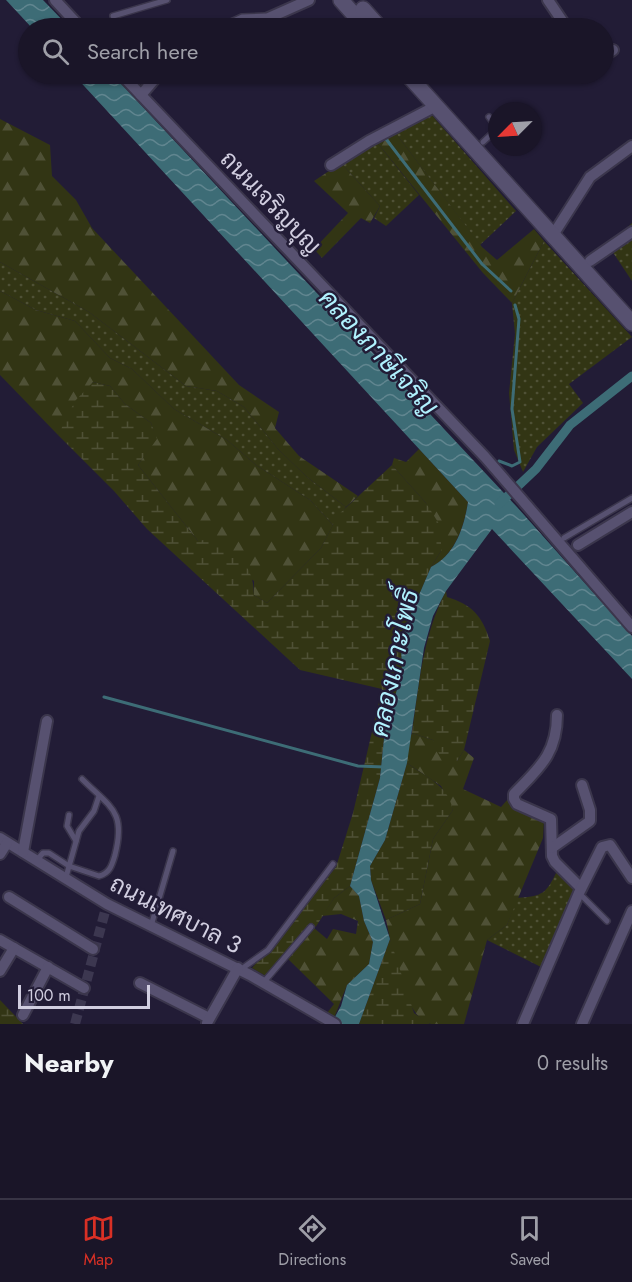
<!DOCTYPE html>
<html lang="en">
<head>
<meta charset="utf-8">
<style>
  :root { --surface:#1a1528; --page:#272234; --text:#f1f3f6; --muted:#9f9fa8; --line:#383445; --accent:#d93025 }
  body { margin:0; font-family:Jost,Sarabun,sans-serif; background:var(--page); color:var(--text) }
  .compass { position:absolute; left:488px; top:102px; width:54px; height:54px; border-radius:50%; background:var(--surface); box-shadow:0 2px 4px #0004; rotate:246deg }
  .scale { position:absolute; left:18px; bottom:15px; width:132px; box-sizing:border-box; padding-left:6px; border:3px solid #d1cee0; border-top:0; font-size:16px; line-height:21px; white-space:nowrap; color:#d1cee0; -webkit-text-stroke:4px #221c36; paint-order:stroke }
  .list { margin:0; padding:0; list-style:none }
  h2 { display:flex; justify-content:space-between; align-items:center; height:78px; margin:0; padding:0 24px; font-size:26px }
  h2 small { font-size:20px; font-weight:400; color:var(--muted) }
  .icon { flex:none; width:33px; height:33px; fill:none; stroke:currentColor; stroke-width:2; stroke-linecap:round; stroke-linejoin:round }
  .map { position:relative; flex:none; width:632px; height:1024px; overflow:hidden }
  .search { position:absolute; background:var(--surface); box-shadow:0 2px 4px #0004; left:18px; right:18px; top:18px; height:66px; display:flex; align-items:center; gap:15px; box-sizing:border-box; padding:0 21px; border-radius:33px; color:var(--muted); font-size:22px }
  .sheet { height:174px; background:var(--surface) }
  nav { display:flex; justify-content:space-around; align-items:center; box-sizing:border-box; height:84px; border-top:2px solid var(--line); background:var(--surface); font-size:16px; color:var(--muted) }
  nav a { display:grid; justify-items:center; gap:3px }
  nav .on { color:var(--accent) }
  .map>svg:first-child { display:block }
</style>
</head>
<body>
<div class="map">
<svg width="632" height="1024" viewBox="0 0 632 1024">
  <defs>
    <pattern id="grass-dots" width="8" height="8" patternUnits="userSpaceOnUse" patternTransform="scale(1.5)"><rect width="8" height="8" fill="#323514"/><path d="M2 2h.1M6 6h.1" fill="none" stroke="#4f5136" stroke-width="1.8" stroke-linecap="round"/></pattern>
    <pattern id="forest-firs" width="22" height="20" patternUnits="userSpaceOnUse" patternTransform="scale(1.5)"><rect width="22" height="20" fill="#323514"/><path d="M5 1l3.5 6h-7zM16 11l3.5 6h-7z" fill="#4f5136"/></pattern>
    <pattern id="wetland-marsh" width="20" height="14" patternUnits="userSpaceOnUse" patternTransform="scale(1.5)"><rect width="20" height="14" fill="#323514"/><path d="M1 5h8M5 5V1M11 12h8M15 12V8" fill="none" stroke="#4f5136"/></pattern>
    <pattern id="water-waves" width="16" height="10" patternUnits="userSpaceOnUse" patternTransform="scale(1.5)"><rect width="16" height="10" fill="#3d6c76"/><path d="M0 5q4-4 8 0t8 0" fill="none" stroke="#618690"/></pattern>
  </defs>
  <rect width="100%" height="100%" fill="#221c36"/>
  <!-- grass -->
  <g fill="url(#grass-dots)">
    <polygon points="430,113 516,211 480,245 394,131"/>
    <polygon points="376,141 419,195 386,226 374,218 380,206 341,163"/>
    <polygon points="632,223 632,281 608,245"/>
    <polygon points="544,241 632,337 569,384 583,403 537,447 523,472 514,450 509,393 515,334 512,303"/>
    <polygon points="0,262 89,312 186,386 217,391 244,407 278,449 307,477 346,507 333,525 310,500 256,465 227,440 174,409 132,369 110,358 75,321 36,310 0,291"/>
    <path d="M557 871 586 889 549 971 487 940 507 925 517 898C543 896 546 894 557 871Z"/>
  </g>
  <!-- forest -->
  <g fill="url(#forest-firs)">
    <polygon points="0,119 50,145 52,176 76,200 92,228 239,385 279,412 275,428 299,456 358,496 346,507 307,477 278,449 244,407 217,391 186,386 89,312 0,262"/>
    <polygon points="394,131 482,247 497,260 534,229 544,241 512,303 483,273 376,141"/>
    <polygon points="341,163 380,206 370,223 361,218 322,258 314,249 348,213 314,181"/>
    <polygon points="0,291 36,310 75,321 110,358 132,369 174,409 227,440 256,465 310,500 333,525 321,548 267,603 254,595 254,581 198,541 138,465 156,439 151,423 125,404 110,386 93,382 58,435 0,375"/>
    <path d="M419 449 468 502C464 527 455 555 431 567L441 551 426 503 392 465 394 458 406 462Z"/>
    <path d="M412 733 433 740 457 761 464 750 474 758 463 789 501 807 508 799 544 820 543 838 507 925 487 940 464 1024C454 1024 441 1024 431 1024 402 1017 392 945 386 920L420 904 433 839 453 810 441 786 407 763V746Z"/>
    <polygon points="350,886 359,896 364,921 373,942 369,964 347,985 334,1018 327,1013 334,1004 288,959 314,928 327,939 333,929 356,934 358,921 341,914 322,916 334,898"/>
  </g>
  <!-- wetland -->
  <g fill="url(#wetland-marsh)">
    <path d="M93 382 110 386 125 404 151 423 157 439 138 465 198 541 215 538C237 554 254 565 254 595L267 603 321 548 338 515 392 465 426 503 441 527V551L431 567 407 623 401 645 402 673 385 729 380 778 350 886 334 898 317 925 271 979 252 968 336 867 353 813 382 689 300 670 147 529 114 491 58 435 75 401Z"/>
    <path d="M446 591 447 597C472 605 482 615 490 641L464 750 457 761 441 758 433 740 412 733C419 684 423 635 446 591Z"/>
    <path d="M407 763C426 777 448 785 453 810L433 839 420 904 386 920 371 880 370 866 385 840Z"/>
    <polygon points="390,939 414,1013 430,1024 359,1024"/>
    <polygon points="0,1000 23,1024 0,1024"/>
  </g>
  <!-- water -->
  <g fill="url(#water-waves)">
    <polygon points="6,0 43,0 70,28 32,28"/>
    <path d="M73 74H112L517 507 632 636V679L492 529 446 591 433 616 424 648 407 763 385 840 370 866 371 880 390 939 359 1024H331L341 1006 347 985 369 964 373 942 364 921 359 896 350 886 380 778 385 729 402 673 401 645 407 623 431 567C455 555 464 528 468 502Z"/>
  </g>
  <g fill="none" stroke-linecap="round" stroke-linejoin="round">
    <!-- stream -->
    <g stroke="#3d6c76" stroke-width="3">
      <polyline points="386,139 482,264 511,291"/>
      <polyline points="499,461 512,466 520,462 512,409 519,319 515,305"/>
      <polyline points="104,697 358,766 384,767"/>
    </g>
    <!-- canal -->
    <polyline stroke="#3d6c76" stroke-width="9" points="499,504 536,469 570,425 632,376"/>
    <!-- minor-tunnel -->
    <polyline stroke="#3c3750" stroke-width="10" stroke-dasharray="10 5" stroke-linecap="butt" points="75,1024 107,904"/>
    <!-- service casing -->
    <g stroke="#3b364c" stroke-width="8">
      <g id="service">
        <polyline points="113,16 167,0"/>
        <polyline points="218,28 242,17 265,16"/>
        <polyline points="489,117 497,128"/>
        <polyline points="483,142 497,129"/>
        <polyline points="510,147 511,147"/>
        <polyline points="564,538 632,498"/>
        <polyline points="69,815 67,826 76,841"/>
        <path d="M36 861 43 853H49L69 866 99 876C110 873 112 865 115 855 126 811 111 808 82 779"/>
        <polyline points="66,877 79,831 94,811 99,796"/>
        <polyline points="579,893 607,921"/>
        <polyline points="151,926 173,851"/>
        <polyline points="240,970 268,950 333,864"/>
        <polyline points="263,983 311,927"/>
      </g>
    </g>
    <!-- minor casing -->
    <g stroke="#3b364c" stroke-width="14">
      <g id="minor">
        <polyline points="55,0 81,28"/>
        <polyline points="548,0 567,28"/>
        <polyline points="246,28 309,0"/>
        <polyline points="604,56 613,50"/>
        <polyline points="121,74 485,457 632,627"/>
        <polyline points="141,95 159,74"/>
        <polyline points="331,165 369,141 436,106"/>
        <polyline points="553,235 590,177 632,146"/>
        <polyline points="590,261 632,232"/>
        <polyline points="578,545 632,512"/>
        <path d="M557 715C557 754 539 768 514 794V799L517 804 551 819 552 856 555 862 581 888"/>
        <polyline points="0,838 107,904 250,975 335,1024"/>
        <polyline points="552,848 590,821 590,810 582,785"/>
        <polyline points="23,852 47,721"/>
        <polyline points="0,854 7,843"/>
        <polyline points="9,897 93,949"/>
        <polyline points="0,940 84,988"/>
        <polyline points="0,971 14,948"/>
        <polyline points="140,983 209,1018"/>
        <polyline points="23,1015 48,967"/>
        <polyline points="207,1023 238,968"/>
        <polyline points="523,1024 579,893 602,847 610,845 632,878"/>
        <polyline points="582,1024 632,911"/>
      </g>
    </g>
    <!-- secondary casing -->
    <g stroke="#3b364c" stroke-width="18">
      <g id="secondary">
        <polyline points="341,0 366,28"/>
        <polyline points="363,9 380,28"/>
        <polyline points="407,74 632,323"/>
      </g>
    </g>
    <!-- service -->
    <use href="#service" stroke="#575170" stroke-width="5"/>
    <!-- minor -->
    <use href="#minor" stroke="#575170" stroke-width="10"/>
    <!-- secondary -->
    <use href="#secondary" stroke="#575170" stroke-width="15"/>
  </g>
  <g text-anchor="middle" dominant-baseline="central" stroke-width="5" stroke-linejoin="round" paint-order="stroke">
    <!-- street labels -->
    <g font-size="24" fill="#d1cee0" stroke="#221c36">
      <text transform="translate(271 202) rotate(46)">ถนนเจริญบุญ</text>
      <text transform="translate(176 914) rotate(27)">ถนนเทศบาล 3</text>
    </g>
    <!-- water labels -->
    <g font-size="26" font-style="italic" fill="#b0f1fe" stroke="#221c36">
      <text transform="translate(379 352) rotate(47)">คลองภาษีเจริญ</text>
      <text transform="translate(394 663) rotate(-78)">คลองเกาะโพธิ์</text>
    </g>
  </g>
</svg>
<svg class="compass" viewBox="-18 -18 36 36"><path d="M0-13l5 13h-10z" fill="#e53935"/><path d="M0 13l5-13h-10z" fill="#9f9fa8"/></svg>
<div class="scale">100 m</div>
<div class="search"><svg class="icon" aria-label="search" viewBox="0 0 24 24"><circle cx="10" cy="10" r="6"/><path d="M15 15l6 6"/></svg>Search here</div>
</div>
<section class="sheet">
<h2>Nearby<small>0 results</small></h2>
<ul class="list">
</ul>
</section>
<nav>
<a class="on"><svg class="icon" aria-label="map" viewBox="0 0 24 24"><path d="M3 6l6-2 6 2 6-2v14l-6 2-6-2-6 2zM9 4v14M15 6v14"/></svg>Map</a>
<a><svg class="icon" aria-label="directions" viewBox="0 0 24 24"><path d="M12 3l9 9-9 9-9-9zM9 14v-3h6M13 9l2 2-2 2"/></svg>Directions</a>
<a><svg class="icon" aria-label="saved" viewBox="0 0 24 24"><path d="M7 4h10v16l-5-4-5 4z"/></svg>Saved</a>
</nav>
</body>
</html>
